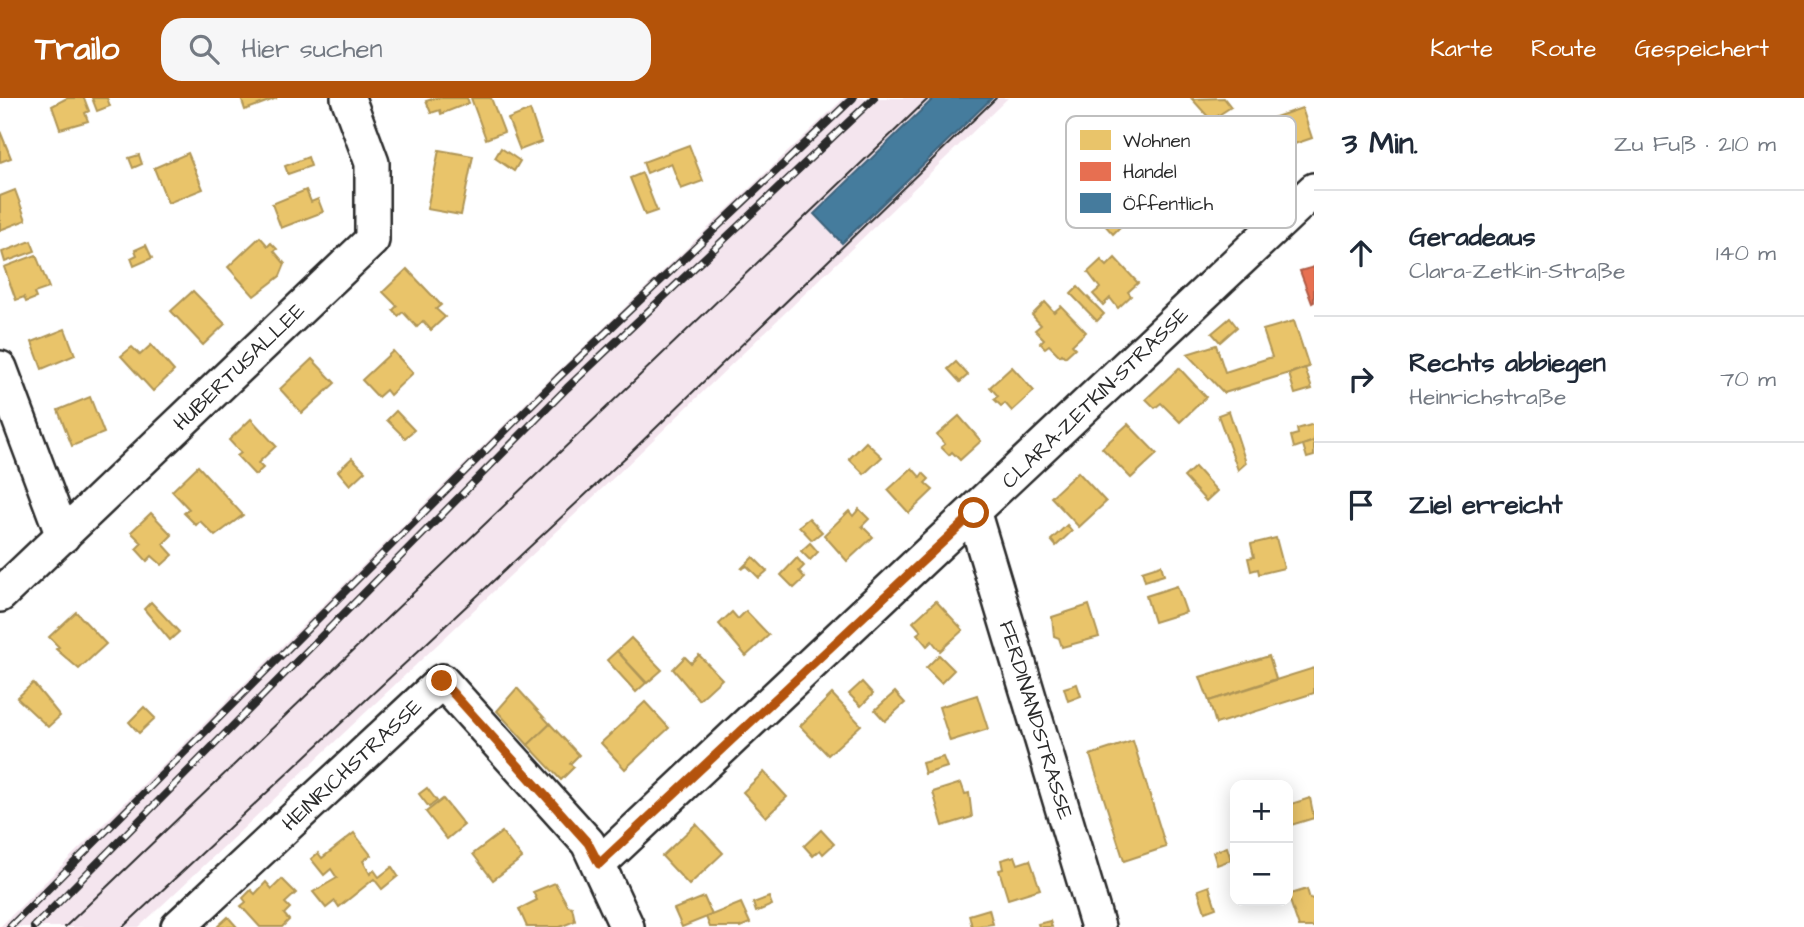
<!DOCTYPE html>
<html lang="de">
<head>
<meta charset="utf-8">
<style>
  :root { --surface:#fff; --page:#f6f6f7; --text:#1f2937; --muted:#747a83; --line:#e0e1e3; --accent:#b45309 }
  body { margin:0; font-family:"Architects Daughter",sans-serif; background:var(--page); color:var(--text) }
  .controls { position:absolute; right:21px; bottom:21px; display:grid; overflow:hidden; border-radius:14px; box-shadow:0 4px 18px #0003 }
  .controls button { width:63px; height:63px; display:grid; place-items:center; padding:0; border:0; border-bottom:2px solid var(--line); background:var(--surface); color:var(--text); font:35px sans-serif }
  .stop { position:absolute; width:21px; height:21px; margin:-16px; border:5px solid #b45309; border-radius:50%; background:#fff }
  .stop.end { background:#b45309; border-color:#fff; box-shadow:0 2px 7px #0008 }
  .list { margin:0; padding:0; list-style:none }
  h2 { display:flex; justify-content:space-between; align-items:center; height:91px; margin:0; padding:0 28px; font-size:30px }
  h2 small { font-size:23px; font-weight:400; color:var(--muted) }
  .list li { display:grid; grid-template-columns:46px 1fr auto; gap:21px; align-items:center; box-sizing:border-box; height:126px; padding:0 28px; border-top:2px solid var(--line) }
  .list b { display:block; font-size:26px; white-space:nowrap }
  .list p { margin:0; font-size:23px; white-space:nowrap; color:var(--muted) }
  .list em { font-size:23px; font-style:normal; color:var(--muted) }
  .icon { flex:none; width:38px; height:38px; fill:none; stroke:currentColor; stroke-width:2; stroke-linecap:round; stroke-linejoin:round }
  .map { position:relative; flex:none; width:1314px; height:829px; overflow:hidden }
  header { display:flex; align-items:center; gap:42px; box-sizing:border-box; height:98px; padding:0 35px; background:var(--accent); color:#fff }
  header strong { font-size:33px }
  nav { display:flex; gap:38px; margin-inline-start:auto; font-size:24px }
  .search { width:490px; height:63px; background:var(--page); display:flex; align-items:center; gap:18px; box-sizing:border-box; padding:0 24px; border-radius:21px; color:var(--muted); font-size:26px }
  main { display:flex }
  aside { flex:1; background:var(--surface) }
  .map>svg:first-child { display:block }
</style>
</head>
<body>
<header>
<strong>Trailo</strong>
<div class="search"><svg class="icon" aria-label="search" viewBox="0 0 24 24"><circle cx="10" cy="10" r="6"/><path d="M15 15l6 6"/></svg>Hier suchen</div>
<nav><a>Karte</a><a>Route</a><a>Gespeichert</a></nav>
</header>
<main>
<div class="map">
<svg width="1314" height="829" viewBox="0 0 1314 829">
  <rect width="100%" height="100%" fill="#fff"/>
  <filter id="ink" filterUnits="userSpaceOnUse"><feTurbulence type="fractalNoise" baseFrequency=".0143" numOctaves="2"/><feDisplacementMap in="SourceGraphic" scale="14" xChannelSelector="R" yChannelSelector="G"/><feConvolveMatrix kernelMatrix="1 2 1 2 8 2 1 2 1" color-interpolation-filters="sRGB"/></filter>
  <g filter="url(#ink)">
    <!-- built -->
    <polygon fill="#f4e5ee" points="844,0 1008,0 626,368 139,829 0,829 549,282"/>
    <!-- homes -->
    <g fill="#e9c46a" stroke="#b09657" stroke-width="2">
      <polygon points="67,0 84,0 89,13 85,15 88,23 60,31 52,8"/>
      <polygon points="92,0 107,0 110,8 97,13"/>
      <polygon points="241,0 277,0 245,12"/>
      <polygon points="435,0 467,0 469,5 441,16 440,12 431,15 426,3"/>
      <polygon points="471,0 491,0 504,34 486,41"/>
      <polygon points="1224,0 1231,9 1211,22 1192,1"/>
      <polygon points="1302,10 1312,40 1274,53 1264,23"/>
      <polygon points="530,12 541,44 520,52 508,21"/>
      <polygon points="0,33 11,60 0,64"/>
      <polygon points="689,47 703,83 681,91 671,65 647,75 643,64"/>
      <polygon points="501,50 520,63 514,73 495,60"/>
      <polygon points="439,52 473,58 461,117 427,111"/>
      <polygon points="188,55 203,91 168,105 154,70"/>
      <polygon points="139,57 142,66 133,70 129,60"/>
      <polygon points="308,59 311,68 288,76 285,68"/>
      <polygon points="642,75 657,113 645,117 630,80"/>
      <polygon points="1095,91 1116,111 1121,106 1132,117 1113,136 1083,103"/>
      <polygon points="15,92 26,122 0,132 0,98"/>
      <polygon points="306,92 311,104 318,101 323,114 281,130 272,106"/>
      <polygon points="260,139 268,148 271,145 277,151 274,153 285,166 280,178 254,198 228,169"/>
      <polygon points="31,143 35,153 5,164 2,154"/>
      <polygon points="146,147 152,160 134,168 131,160 137,157 135,152"/>
      <polygon points="36,157 49,190 34,195 36,200 26,204 24,199 16,202 4,169"/>
      <polygon points="1115,160 1138,185 1128,194 1131,198 1118,210 1110,200 1103,207 1093,196 1100,190 1088,174 1101,162 1107,168"/>
      <polygon points="407,171 441,207 436,211 445,219 431,232 423,223 417,229 403,214 398,218 393,212 397,208 383,194"/>
      <polygon points="1078,189 1104,216 1097,223 1071,196"/>
      <polygon points="193,193 225,226 203,247 171,213"/>
      <polygon points="1045,204 1054,214 1061,208 1086,234 1072,247 1075,250 1065,259 1062,256 1060,258 1049,247 1045,250 1040,245 1044,241 1035,232 1041,227 1032,217"/>
      <polygon points="1230,220 1237,229 1220,244 1212,235"/>
      <polygon points="1294,223 1309,269 1224,295 1187,256 1216,247 1225,274 1272,259 1263,232"/>
      <polygon points="65,231 75,257 42,271 32,244"/>
      <polygon points="151,247 174,273 153,293 121,258 132,249 140,257"/>
      <polygon points="393,253 413,275 390,297 386,292 378,299 362,282"/>
      <polygon points="312,261 335,285 302,315 280,291"/>
      <polygon points="956,264 968,277 960,284 948,271"/>
      <polygon points="1012,269 1034,293 1012,313 1005,305 1001,308 994,301 998,298 990,289"/>
      <polygon points="1179,270 1206,299 1180,324 1161,305 1155,310 1146,301"/>
      <polygon points="1305,270 1312,291 1295,296 1289,276"/>
      <polygon points="90,299 104,335 72,348 58,312"/>
      <polygon points="396,313 414,332 405,340 387,322"/>
      <polygon points="1229,313 1246,365 1238,372 1218,317"/>
      <polygon points="959,318 981,343 960,362 952,354 949,357 941,349 945,346 937,337"/>
      <polygon points="251,321 276,348 258,365 263,370 255,377 237,358 241,355 229,342"/>
      <polygon points="1128,326 1157,356 1131,380 1102,350"/>
      <polygon points="1314,326 1314,343 1294,350 1291,338 1298,336 1297,331"/>
      <polygon points="1314,343 1314,358 1307,360 1303,347"/>
      <polygon points="866,344 882,359 864,376 849,361"/>
      <polygon points="352,360 365,373 350,387 338,373"/>
      <polygon points="198,368 243,417 215,438 200,423 196,427 184,415 189,411 172,393"/>
      <polygon points="1195,369 1217,393 1206,403 1184,379"/>
      <polygon points="912,370 920,379 923,375 929,381 925,385 933,392 909,415 888,392"/>
      <polygon points="1078,374 1106,404 1079,429 1051,399"/>
      <polygon points="859,411 869,421 862,428 873,439 847,463 824,437 849,413 853,418"/>
      <polygon points="151,415 172,437 163,446 173,457 162,467 152,458 147,463 136,451 142,445 131,434"/>
      <polygon points="809,420 822,434 812,442 799,428"/>
      <polygon points="1067,427 1072,433 1056,448 1051,442"/>
      <polygon points="1276,440 1284,470 1259,476 1258,471 1251,473 1248,460 1254,459 1251,446"/>
      <polygon points="810,445 818,454 810,462 801,453"/>
      <polygon points="753,459 767,473 759,480 747,468 741,471"/>
      <polygon points="797,460 804,468 799,473 805,480 794,490 781,477"/>
      <polygon points="1161,467 1164,477 1145,483 1142,473"/>
      <polygon points="1177,488 1186,514 1154,524 1146,498"/>
      <polygon points="936,503 963,532 940,553 932,543 927,548 917,536 921,533 913,524"/>
      <polygon points="151,504 179,534 170,542 144,511"/>
      <polygon points="1089,507 1099,539 1062,549 1059,540 1054,538 1052,519"/>
      <polygon points="746,513 769,537 746,558 719,526 732,514 738,521"/>
      <polygon points="76,514 106,546 79,571 56,551 59,549 49,539"/>
      <polygon points="631,540 662,572 647,585 617,553"/>
      <polygon points="617,553 646,585 636,594 607,562"/>
      <polygon points="699,557 722,581 699,602 673,571 685,559 691,565"/>
      <polygon points="939,557 954,572 941,585 926,570"/>
      <polygon points="1269,558 1276,581 1209,603 1200,579"/>
      <polygon points="1314,570 1314,595 1216,626 1209,603"/>
      <polygon points="862,584 873,596 861,608 849,596"/>
      <polygon points="33,585 60,618 48,629 17,600"/>
      <polygon points="1077,586 1081,598 1068,603 1064,590"/>
      <polygon points="517,590 550,626 528,647 497,613"/>
      <polygon points="895,594 905,605 885,623 875,612"/>
      <polygon points="832,596 861,627 828,657 800,628"/>
      <polygon points="977,597 988,631 950,643 939,609"/>
      <polygon points="645,604 669,630 625,671 601,645"/>
      <polygon points="144,609 155,620 139,635 129,624"/>
      <polygon points="550,626 579,657 570,666 574,669 561,682 528,647"/>
      <polygon points="1133,643 1166,749 1124,763 1090,657"/>
      <polygon points="943,659 947,669 925,676 922,665"/>
      <polygon points="764,674 787,699 766,719 743,694"/>
      <polygon points="961,685 965,696 969,695 972,719 943,728 933,694"/>
      <polygon points="427,690 437,703 429,709 419,696"/>
      <polygon points="1310,700 1314,720 1288,728 1288,707"/>
      <polygon points="443,701 464,727 447,741 426,714"/>
      <polygon points="696,726 723,755 689,787 662,758"/>
      <polygon points="821,732 834,746 823,756 820,752 813,758 804,748"/>
      <polygon points="502,734 522,760 493,782 473,756"/>
      <polygon points="354,735 371,757 363,763 370,776 374,772 379,779 392,769 398,778 382,791 374,781 339,809 335,803 326,810 313,794 337,780 331,771 324,777 311,761 318,755 322,760"/>
      <polygon points="1227,749 1231,762 1217,767 1213,754"/>
      <polygon points="1015,758 1018,766 1030,762 1040,791 1008,801 999,772 1003,771 1001,762"/>
      <polygon points="282,781 296,795 285,805 290,810 284,816 289,822 282,829 260,829 241,808 246,804 243,800 251,792 255,796 266,784 272,791"/>
      <polygon points="555,785 568,808 572,809 575,823 560,829 527,829 519,811 537,802 533,794"/>
      <polygon points="1209,788 1216,810 1205,814 1198,792"/>
      <polygon points="1307,791 1310,801 1314,800 1314,829 1299,829 1288,797"/>
      <polygon points="704,799 712,817 682,829 674,811"/>
      <polygon points="769,799 772,807 756,814 753,805"/>
      <polygon points="741,805 750,825 740,829 710,829 706,819"/>
      <polygon points="989,811 993,826 972,829 969,817"/>
      <polygon points="228,819 237,829 219,829 218,828"/>
      <polygon points="1050,823 1052,829 1039,829 1038,826"/>
    </g>
    <!-- shops -->
    <polygon fill="#e76f51" stroke="#af5b46" stroke-width="2" points="1314,169 1314,204 1312,205 1300,173"/>
    <!-- public -->
    <polygon fill="#457b9d" stroke="#3d637b" stroke-width="2" points="934,0 992,0 842,145 814,116"/>
    <g fill="none" stroke-linecap="round" stroke-linejoin="round">
      <!-- minor casing -->
      <g stroke="#2b2b2b" stroke-width="38">
        <g id="minor">
          <polyline points="0,270 63,438"/>
          <polyline points="974,416 1098,829"/>
          <polyline points="0,497 372,142 372,65 348,0"/>
          <polyline points="599,766 1314,92"/>
          <polyline points="178,829 442,583 588,745 627,829"/>
        </g>
      </g>
      <!-- minor -->
      <use href="#minor" stroke="#fff" stroke-width="33"/>
      <!-- tram -->
      <g stroke="#2b2b2b" stroke-width="2">
        <polyline points="65,829 929,0"/>
        <polyline points="123,829 629,356 996,0"/>
      </g>
      <!-- rail casing -->
      <g stroke="#2b2b2b" stroke-width="8">
        <g id="rail">
          <polyline points="10,829 558,280 853,0"/>
          <polyline points="34,829 567,290 874,0"/>
        </g>
      </g>
      <!-- rail -->
      <use href="#rail" stroke="#fff" stroke-width="5" stroke-dasharray="16" stroke-linecap="butt"/>
    </g>
  </g>
  <g fill="none" stroke-linecap="round" stroke-linejoin="round" filter="url(#ink)">
    <!-- route -->
    <polyline stroke="#b45309" stroke-width="9" points="442,583 588,745 599,766 974,415"/>
  </g>
  <g text-anchor="middle" dominant-baseline="central" stroke-width="7" stroke-linejoin="round" paint-order="stroke">
    <!-- street labels -->
    <g font-size="21" fill="#2b2b2b" stroke="#fff">
      <text transform="translate(239 269) rotate(-44)">HUBERTUSALLEE</text>
      <text transform="translate(1095 300) rotate(-44)">CLARA-ZETKIN-STRASSE</text>
      <text transform="translate(1036 622) rotate(73)">FERDINANDSTRASSE</text>
      <text transform="translate(352 667) rotate(-43)">HEINRICHSTRASSE</text>
    </g>
  </g>
  <!-- legend -->
  <rect x="1066" y="18" width="230" height="112" rx="10" fill="#fff" stroke="#bfbfbf" stroke-width="2"/>
  <rect x="1080" y="32" width="31" height="20" fill="#e9c46a"/>
  <rect x="1080" y="64" width="31" height="19" fill="#e76f51"/>
  <rect x="1080" y="95" width="31" height="20" fill="#457b9d"/>
  <g font-size="19" fill="#2b2b2b">
    <text x="1123" y="49">Wohnen</text>
    <text x="1123" y="80">Handel</text>
    <text x="1123" y="112">Öffentlich</text>
  </g>
</svg>
<div class="controls">
<button>+</button>
<button>−</button>
</div>
<div class="stop" style="left:974px;top:415px"></div>
<div class="stop end" style="left:442px;top:583px"></div>
</div>
<aside>
<h2>3 Min.<small>Zu Fuß · 210 m</small></h2>
<ul class="list">
<li><svg class="icon" aria-label="ahead" viewBox="0 0 24 24"><path d="M12 20V5M6 11l6-6 6 6"/></svg><div><b>Geradeaus</b><p>Clara-Zetkin-Straße</p></div><em>140 m</em></li>
<li><svg class="icon" aria-label="right" viewBox="0 0 24 24"><path d="M7 20v-9h11M14 6l5 5-5 5"/></svg><div><b>Rechts abbiegen</b><p>Heinrichstraße</p></div><em>70 m</em></li>
<li><svg class="icon" aria-label="arrive" viewBox="0 0 24 24"><path d="M6 21V4h12l-3 4 3 4H6"/></svg><div><b>Ziel erreicht</b></div></li>
</ul>
</aside>
</main>
</body>
</html>
